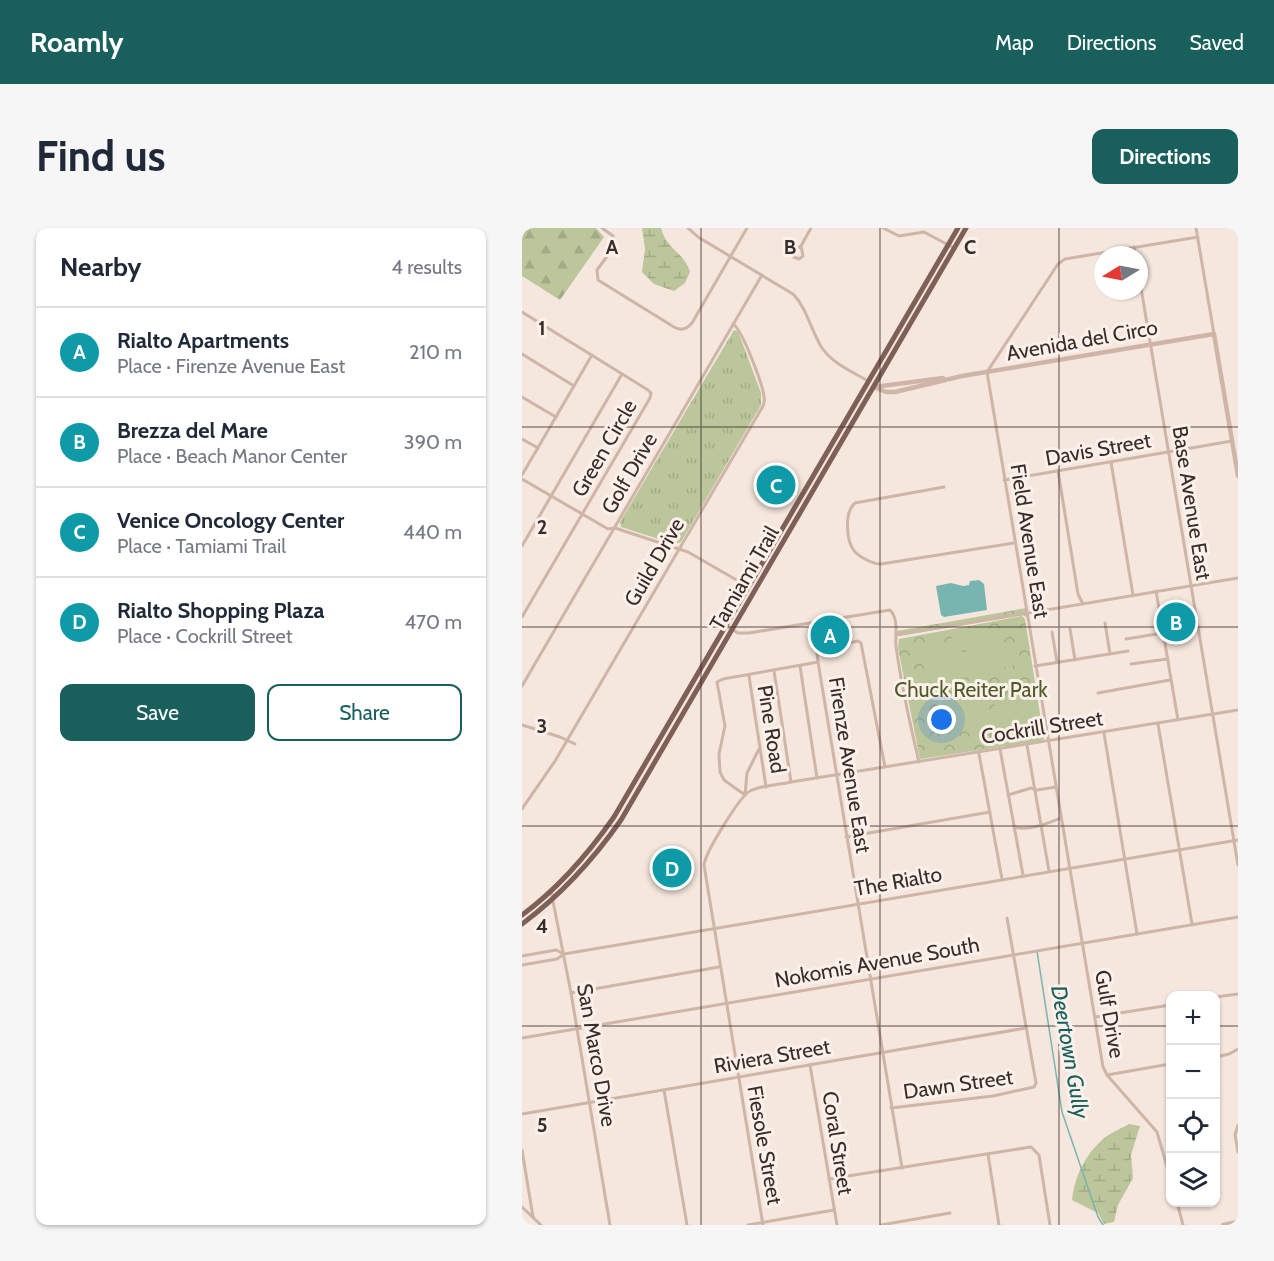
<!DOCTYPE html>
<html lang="en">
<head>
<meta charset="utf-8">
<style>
  :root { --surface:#fff; --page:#f6f6f7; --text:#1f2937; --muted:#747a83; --line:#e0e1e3; --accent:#19605d }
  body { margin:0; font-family:Cabin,sans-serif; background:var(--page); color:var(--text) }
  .controls { position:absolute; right:18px; bottom:18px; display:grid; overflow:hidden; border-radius:12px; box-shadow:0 2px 4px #0004 }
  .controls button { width:54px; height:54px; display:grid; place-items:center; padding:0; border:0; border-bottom:2px solid var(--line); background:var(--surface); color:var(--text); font:30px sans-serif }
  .compass { position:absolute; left:572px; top:18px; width:54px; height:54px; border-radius:50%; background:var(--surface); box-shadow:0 2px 4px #0004; rotate:260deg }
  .you { position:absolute; left:420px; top:492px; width:21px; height:21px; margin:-15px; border:4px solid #fff; border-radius:50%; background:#1a73e8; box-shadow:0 0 0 9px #1a73e833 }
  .badge { display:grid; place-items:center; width:39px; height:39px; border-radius:50%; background:var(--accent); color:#fff; font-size:20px; font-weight:700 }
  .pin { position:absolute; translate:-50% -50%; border:3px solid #fff; box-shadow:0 2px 6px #0006 }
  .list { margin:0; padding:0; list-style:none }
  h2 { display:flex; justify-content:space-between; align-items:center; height:78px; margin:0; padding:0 24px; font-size:26px }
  h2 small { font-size:20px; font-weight:400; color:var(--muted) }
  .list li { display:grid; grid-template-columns:39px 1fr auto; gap:18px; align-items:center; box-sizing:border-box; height:90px; padding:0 24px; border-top:2px solid var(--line) }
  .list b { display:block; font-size:22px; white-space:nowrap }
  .list p { margin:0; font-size:20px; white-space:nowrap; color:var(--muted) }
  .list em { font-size:20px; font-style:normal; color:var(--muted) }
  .actions { display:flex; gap:12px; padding:18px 24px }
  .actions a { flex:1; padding:14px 0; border:2px solid var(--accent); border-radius:12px; text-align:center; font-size:21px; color:var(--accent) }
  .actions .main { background:var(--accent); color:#fff }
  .icon { flex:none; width:33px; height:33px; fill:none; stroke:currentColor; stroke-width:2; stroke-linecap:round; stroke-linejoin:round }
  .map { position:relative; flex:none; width:716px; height:997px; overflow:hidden; border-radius:12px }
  header { display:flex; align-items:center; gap:36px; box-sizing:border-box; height:84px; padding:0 30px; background:var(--accent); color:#fff }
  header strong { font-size:28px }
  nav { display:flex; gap:33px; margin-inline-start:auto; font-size:21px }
  .intro { display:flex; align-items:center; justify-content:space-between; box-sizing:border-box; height:144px; padding:0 36px }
  h1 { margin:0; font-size:42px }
  .button { padding:15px 27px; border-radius:12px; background:var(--accent); color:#fff; font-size:21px; font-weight:700 }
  main { display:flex; gap:36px; padding:0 36px }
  aside { flex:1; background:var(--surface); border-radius:12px; box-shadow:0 2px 4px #0004 }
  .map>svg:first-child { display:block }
</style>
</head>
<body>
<header>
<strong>Roamly</strong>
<nav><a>Map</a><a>Directions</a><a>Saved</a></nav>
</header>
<div class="intro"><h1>Find us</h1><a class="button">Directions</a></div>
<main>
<aside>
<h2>Nearby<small>4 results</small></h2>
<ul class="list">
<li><span class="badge" style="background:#0f9aa8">A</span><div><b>Rialto Apartments</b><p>Place · Firenze Avenue East</p></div><em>210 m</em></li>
<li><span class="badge" style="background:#0f9aa8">B</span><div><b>Brezza del Mare</b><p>Place · Beach Manor Center</p></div><em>390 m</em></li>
<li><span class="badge" style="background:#0f9aa8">C</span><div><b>Venice Oncology Center</b><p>Place · Tamiami Trail</p></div><em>440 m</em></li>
<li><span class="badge" style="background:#0f9aa8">D</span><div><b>Rialto Shopping Plaza</b><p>Place · Cockrill Street</p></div><em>470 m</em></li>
</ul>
<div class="actions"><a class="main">Save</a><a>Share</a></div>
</aside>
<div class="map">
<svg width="716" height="997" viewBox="0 0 716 997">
  <defs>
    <pattern id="grass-tufts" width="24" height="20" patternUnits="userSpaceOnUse" patternTransform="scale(1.5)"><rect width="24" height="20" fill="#bcc69b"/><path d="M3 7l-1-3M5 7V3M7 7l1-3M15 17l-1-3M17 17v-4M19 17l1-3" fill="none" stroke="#a2aa86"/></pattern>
    <pattern id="forest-firs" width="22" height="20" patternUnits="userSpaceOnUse" patternTransform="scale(1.5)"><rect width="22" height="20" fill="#bcc69b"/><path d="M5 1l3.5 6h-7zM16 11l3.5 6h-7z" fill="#a2aa86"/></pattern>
    <pattern id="wetland-marsh" width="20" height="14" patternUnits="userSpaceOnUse" patternTransform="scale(1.5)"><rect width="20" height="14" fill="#bcc69b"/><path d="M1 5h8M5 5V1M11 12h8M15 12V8" fill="none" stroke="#a2aa86"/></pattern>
    <pattern id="park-crowns" width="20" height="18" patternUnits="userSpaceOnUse" patternTransform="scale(1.5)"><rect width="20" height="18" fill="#bcc69b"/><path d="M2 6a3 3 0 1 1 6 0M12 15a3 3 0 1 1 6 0" fill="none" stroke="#a2aa86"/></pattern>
  </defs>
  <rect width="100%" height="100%" fill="#f5e7dd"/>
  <!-- grass -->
  <polygon fill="url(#grass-tufts)" points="212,102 216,103 239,165 239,177 159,314 152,316 99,299 98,294"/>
  <!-- forest -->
  <polygon fill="url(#forest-firs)" points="0,0 74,0 82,9 38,72 0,48"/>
  <!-- wetland -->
  <g fill="url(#wetland-marsh)">
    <path d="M120 0H139C144 21 163 25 168 44L163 55 152 63 132 56 120 44 123 21Z"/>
    <path d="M607 896 618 898 609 927 611 950 596 977 592 994 582 996 576 985 550 972C552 951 562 928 579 913 586 906 598 901 607 896Z"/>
  </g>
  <!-- park -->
  <g fill="url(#park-crowns)">
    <polygon points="504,380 505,390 501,387 376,408 375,403"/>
    <polygon points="500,388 503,391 522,511 518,513 398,531 376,420 377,411"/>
  </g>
  <!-- garden -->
  <g fill="#bcc69b">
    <path d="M458 404C476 410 485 420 491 438L454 447 448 444 440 405Z"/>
    <path d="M433 408C450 431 439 456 416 470L399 433V429Z"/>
    <path d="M441 449C466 463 474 483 461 509L427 491 425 487Z"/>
    <path d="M509 465C518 493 502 504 478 511L472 473Z"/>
  </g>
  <!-- water -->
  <polygon fill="#79b5b0" points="457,352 462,356 465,382 422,389 419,387 414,358 429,355 441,358 447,357 448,353"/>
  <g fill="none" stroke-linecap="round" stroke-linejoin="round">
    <!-- stream -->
    <polyline stroke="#79b5b0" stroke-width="1.5" points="515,723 540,884 576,989 581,997"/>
    <!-- minor -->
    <g stroke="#ceb5a7" stroke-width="3">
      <path d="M80 0 91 8 94 16 75 42 76 52 152 99C159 103 165 101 170 95L225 0"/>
      <path d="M166 0 176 9 271 66C285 80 289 103 300 120 311 136 331 144 346 153"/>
      <polyline points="361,0 377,8 402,4 432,20"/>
      <polyline points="674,0 692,106"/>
      <polygon points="279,18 281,28 277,31 272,29 271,24"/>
      <polyline points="279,18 289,0"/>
      <polyline points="612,19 613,27"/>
      <polyline points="617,48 716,637"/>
      <polyline points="0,84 126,162 129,165 128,170 0,389"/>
      <polyline points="0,126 52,158"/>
      <polyline points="0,169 34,189"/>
      <polyline points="0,211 16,220"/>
      <polyline points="589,234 611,367"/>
      <polyline points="536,243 556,366 561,376"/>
      <polyline points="0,247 70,127"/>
      <polyline points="0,251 86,301 93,300 166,324 225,358"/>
      <polyline points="482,252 710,213"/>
      <path d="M422 259 333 275C322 284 324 314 333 324 339 330 351 336 359 336L492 315"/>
      <polyline points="0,318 100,146"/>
      <polyline points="634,363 656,492"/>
      <polyline points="583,395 588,426"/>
      <path d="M204 398 216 405H227L368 382C377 391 373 407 374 418 379 457 388 496 397 534"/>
      <polyline points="548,401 553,432"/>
      <polyline points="530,404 535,434"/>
      <polyline points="374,407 716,350"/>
      <polyline points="604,411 641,405"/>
      <polyline points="609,436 645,431"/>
      <polyline points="278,438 295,550"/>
      <polyline points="513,438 606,423"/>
      <polyline points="252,443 269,554"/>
      <polyline points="227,448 244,559"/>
      <polyline points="0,458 240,47"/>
      <polyline points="576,465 648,452"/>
      <polyline points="636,496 670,696"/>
      <polyline points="0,497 38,509 53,516"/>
      <polyline points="582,505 615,706"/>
      <polyline points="505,517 527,643"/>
      <polyline points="478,521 501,647"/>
      <polyline points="457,526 480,651"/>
      <polyline points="363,539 339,415 336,413 298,421 295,424 296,434 380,940"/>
      <polyline points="223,567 202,552 198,544 197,526 203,498 195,454 201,451 296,434"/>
      <polyline points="223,567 225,545 237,521"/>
      <polyline points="486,567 509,560 515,562 534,559"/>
      <path d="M0 581 33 533 241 178C242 174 243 174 242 169 241 157 220 101 211 96"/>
      <path d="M492 599C508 603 524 596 539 590"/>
      <polyline points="324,609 468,584"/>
      <polyline points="29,663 49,765 88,997"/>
      <polyline points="0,728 34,722 42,726"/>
      <polyline points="0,737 35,731 42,726 716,612"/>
      <polyline points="49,765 197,739"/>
      <polyline points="694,769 716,766"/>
      <polyline points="573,789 648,777"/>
      <polyline points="0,810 716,689"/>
      <polyline points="694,829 707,826 716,821"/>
      <polyline points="288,837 315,997"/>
      <polyline points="585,847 648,836"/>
      <polyline points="142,862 165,997"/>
      <polyline points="369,880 471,868 512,859 514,855 485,690"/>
      <polyline points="0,886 504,800"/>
      <polyline points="716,897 713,907 716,924"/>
      <polyline points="0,922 11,989"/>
      <polyline points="466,926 477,997"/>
      <polyline points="648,949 635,904 585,847 581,839 465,144 536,36 543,31 676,9"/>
      <polyline points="307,951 509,919 517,927 528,997"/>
      <polyline points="655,974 661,997"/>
      <polyline points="0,979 19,997"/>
      <polyline points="226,997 312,982"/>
      <path d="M241 997 182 637C183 625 218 568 228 563 240 557 257 557 269 554L716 482"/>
      <polyline points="359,997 428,985"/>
    </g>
    <!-- tertiary -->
    <g stroke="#ceb5a7" stroke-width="4.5">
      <polyline points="352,159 364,164 373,164 440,148 692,106 716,248"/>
      <polyline points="352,159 421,150"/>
      <polyline points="701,997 716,994"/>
    </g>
    <!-- primary -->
    <g stroke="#7e6058" stroke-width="5">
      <path d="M0 687C37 660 66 626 92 589L436 0"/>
      <path d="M0 696C39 667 71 632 99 592L444 0"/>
    </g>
  </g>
  <!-- grid -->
  <path fill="none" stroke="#3a2c28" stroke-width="1.5" stroke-opacity="0.55" d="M179 0V997M358 0V997M537 0V997M0 199H716M0 399H716M0 598H716M0 798H648M694 798H716"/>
  <g text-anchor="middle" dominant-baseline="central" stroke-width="6" stroke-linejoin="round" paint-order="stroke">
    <!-- street labels -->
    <g font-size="21" fill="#3a2c28" stroke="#fcf1ea">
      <text transform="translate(560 112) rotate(-10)">Avenida del Circo</text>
      <text transform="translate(82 220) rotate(-60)">Green Circle</text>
      <text transform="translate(576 221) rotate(-10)">Davis Street</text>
      <text transform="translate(107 245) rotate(-60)">Golf Drive</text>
      <text transform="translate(670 275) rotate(81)">Base Avenue East</text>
      <text transform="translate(508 313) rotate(81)">Field Avenue East</text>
      <text transform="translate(132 334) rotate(-60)">Guild Drive</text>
      <text transform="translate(222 350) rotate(-60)">Tamiami Trail</text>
      <text transform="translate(520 499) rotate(-9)">Cockrill Street</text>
      <text transform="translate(250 501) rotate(81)">Pine Road</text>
      <text transform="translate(328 537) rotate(81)">Firenze Avenue East</text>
      <text transform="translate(376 653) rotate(-10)">The Rialto</text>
      <text transform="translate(355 734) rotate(-10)">Nokomis Avenue South</text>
      <text transform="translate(588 786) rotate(80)">Gulf Drive</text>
      <text transform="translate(75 827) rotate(80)">San Marco Drive</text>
      <text transform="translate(250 828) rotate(-10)">Riviera Street</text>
      <text transform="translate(436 856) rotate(-8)">Dawn Street</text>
      <text transform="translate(316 915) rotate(81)">Coral Street</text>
      <text transform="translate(243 917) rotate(80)">Fiesole Street</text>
    </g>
    <!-- park labels -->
    <g font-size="21" fill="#4f5b29" stroke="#fcf1ea">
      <text x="449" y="461">Chuck Reiter Park</text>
    </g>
    <!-- water labels -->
    <g font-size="22" font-style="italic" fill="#19605d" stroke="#fcf1ea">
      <text transform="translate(548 824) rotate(80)">Deertown Gully</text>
    </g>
  </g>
  <g font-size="20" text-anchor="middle" font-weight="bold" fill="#3a2c28" stroke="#fcf1ea" stroke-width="6" stroke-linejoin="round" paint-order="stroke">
    <text x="90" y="26">A</text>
    <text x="268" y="26">B</text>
    <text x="448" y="26">C</text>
    <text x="20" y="107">1</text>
    <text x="20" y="306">2</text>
    <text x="20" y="505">3</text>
    <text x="20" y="705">4</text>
    <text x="20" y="904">5</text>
  </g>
</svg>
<div class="controls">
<button>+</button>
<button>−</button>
<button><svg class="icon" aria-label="locate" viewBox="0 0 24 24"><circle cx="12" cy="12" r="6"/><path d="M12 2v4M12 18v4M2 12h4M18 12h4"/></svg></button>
<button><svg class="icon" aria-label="layers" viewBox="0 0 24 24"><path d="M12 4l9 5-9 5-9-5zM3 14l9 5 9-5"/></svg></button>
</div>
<svg class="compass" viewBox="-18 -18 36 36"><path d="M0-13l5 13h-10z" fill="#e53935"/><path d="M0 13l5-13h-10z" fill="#747a83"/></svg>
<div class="you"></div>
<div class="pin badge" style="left:308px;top:407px;background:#0f9aa8">A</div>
<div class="pin badge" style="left:654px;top:394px;background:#0f9aa8">B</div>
<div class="pin badge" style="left:254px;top:257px;background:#0f9aa8">C</div>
<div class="pin badge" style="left:150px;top:640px;background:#0f9aa8">D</div>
</div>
</main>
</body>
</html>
